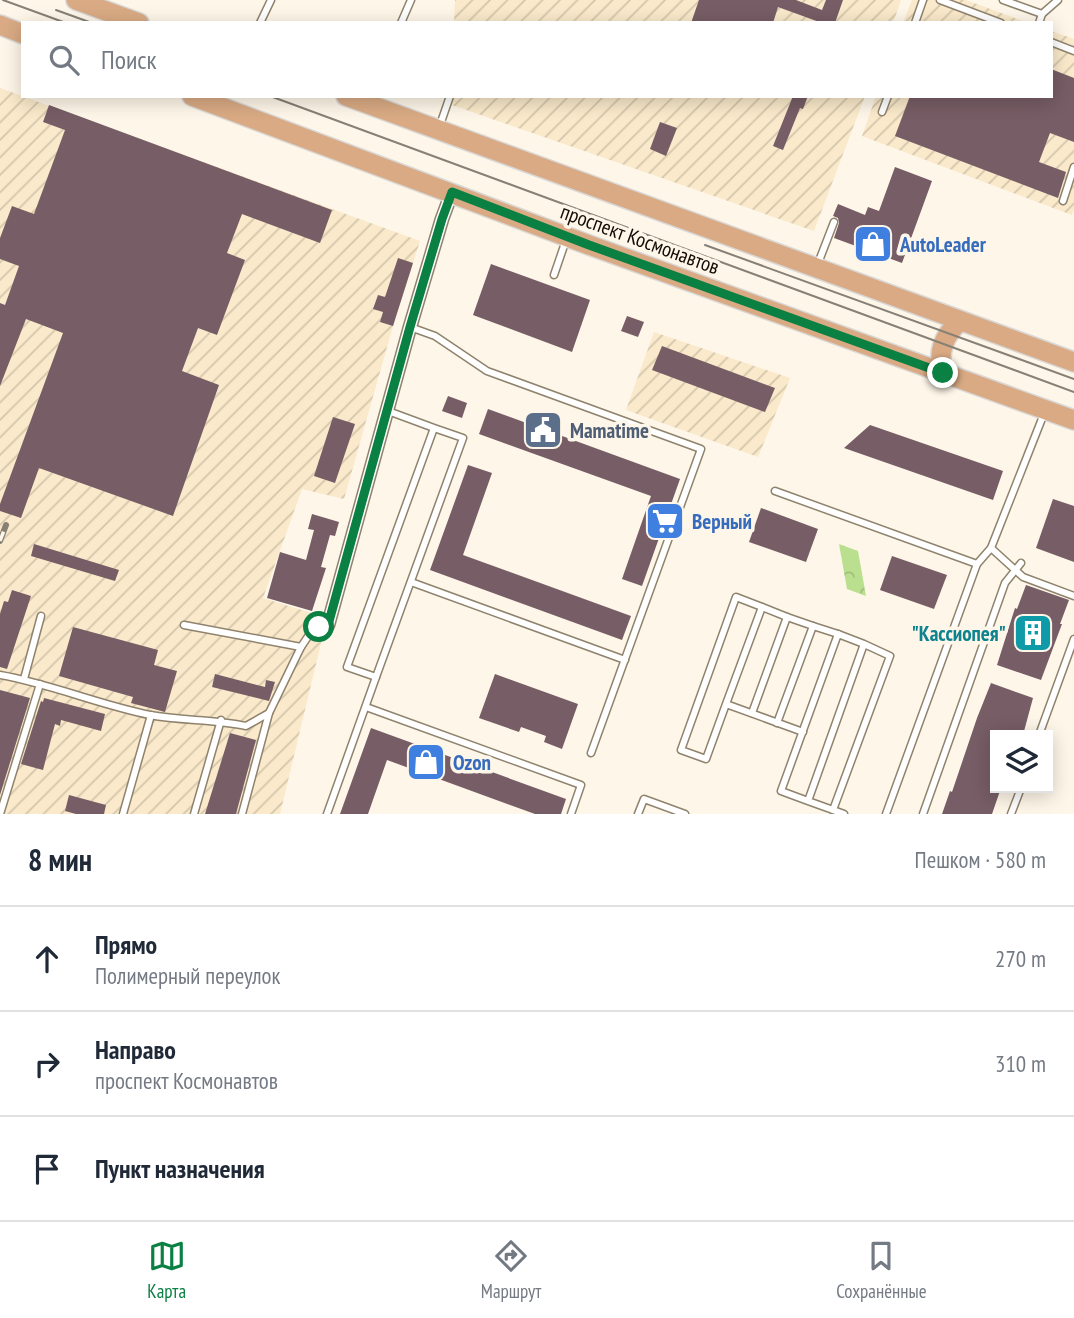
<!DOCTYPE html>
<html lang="ru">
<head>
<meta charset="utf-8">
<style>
  :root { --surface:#fff; --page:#f6f6f7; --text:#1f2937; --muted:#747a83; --line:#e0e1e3; --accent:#0b8043 }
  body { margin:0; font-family:"PT Sans Narrow",sans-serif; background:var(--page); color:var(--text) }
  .controls { position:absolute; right:21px; bottom:21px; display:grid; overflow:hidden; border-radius:0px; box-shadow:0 4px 18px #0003 }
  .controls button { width:63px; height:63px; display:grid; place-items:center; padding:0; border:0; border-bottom:2px solid var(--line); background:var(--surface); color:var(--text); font:35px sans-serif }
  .stop { position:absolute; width:21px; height:21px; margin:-16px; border:5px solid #0b8043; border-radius:50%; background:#fff }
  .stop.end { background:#0b8043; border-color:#fff; box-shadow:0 2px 7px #0008 }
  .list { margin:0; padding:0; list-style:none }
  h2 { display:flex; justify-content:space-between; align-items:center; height:91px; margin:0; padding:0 28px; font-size:30px }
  h2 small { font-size:23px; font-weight:400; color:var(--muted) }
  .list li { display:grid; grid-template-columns:46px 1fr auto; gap:21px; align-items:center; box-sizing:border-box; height:105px; padding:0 28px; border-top:2px solid var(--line) }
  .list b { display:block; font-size:26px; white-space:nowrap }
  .list p { margin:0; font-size:23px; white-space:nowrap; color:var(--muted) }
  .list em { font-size:23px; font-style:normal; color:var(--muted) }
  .icon { flex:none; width:38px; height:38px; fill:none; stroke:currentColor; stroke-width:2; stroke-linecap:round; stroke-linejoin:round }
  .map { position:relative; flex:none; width:1074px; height:814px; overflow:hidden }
  .search { position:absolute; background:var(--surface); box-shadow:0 4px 18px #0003; left:21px; right:21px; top:21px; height:77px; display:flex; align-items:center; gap:18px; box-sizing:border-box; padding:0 24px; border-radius:0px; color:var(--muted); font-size:26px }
  .sheet { height:406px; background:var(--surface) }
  nav { display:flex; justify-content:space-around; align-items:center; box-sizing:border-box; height:98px; border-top:2px solid var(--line); background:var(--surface); font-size:19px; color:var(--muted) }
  nav a { display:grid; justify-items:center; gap:4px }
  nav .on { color:var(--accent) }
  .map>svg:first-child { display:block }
</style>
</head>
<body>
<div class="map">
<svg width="1074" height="814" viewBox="0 0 1074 814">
  <defs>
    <pattern id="industrial-furrows" width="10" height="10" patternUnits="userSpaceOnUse" patternTransform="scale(1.75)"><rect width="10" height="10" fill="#fae9ca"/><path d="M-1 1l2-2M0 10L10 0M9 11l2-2" fill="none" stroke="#d5c7ac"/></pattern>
    <pattern id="park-crowns" width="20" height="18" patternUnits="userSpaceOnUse" patternTransform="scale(1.75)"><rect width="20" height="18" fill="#badf8f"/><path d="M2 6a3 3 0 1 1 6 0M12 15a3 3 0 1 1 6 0" fill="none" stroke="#9fbe7a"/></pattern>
  </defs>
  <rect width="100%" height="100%" fill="#fef6e8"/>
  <!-- industrial -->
  <g fill="url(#industrial-furrows)">
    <polygon points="455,0 901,0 893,23 454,23"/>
    <polygon points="912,0 966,0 1028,23 903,23"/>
    <polygon points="1051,31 1074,39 1074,210 1072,215 862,136 876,96 1051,96"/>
    <polygon points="0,88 420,241 393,326 344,499 302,489 263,598 327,618 280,814 0,814"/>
    <polygon points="452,96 865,96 814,231 452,105"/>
    <polygon points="654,332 790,378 758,457 626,410"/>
  </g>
  <!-- park -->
  <polygon fill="url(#park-crowns)" points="839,544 858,551 866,596 847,589"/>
  <!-- building -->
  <g fill="#775d65">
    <polygon points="699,0 796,0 822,10 826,0 843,0 835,23 822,23 778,7 773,23 691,23"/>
    <polygon points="1051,69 1074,78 1074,142 1050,133 1039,162 1066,172 1058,198 895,136 910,96 1051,96"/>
    <polygon points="793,96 808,96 803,109 800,108 783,150 773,146"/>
    <polygon points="49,105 332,210 320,243 242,214 227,253 245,260 217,335 198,328 182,371 219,385 173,516 39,468 21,518 0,511 0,504 63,333 26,319 0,386 0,303 5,305 19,266 0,259 0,238 12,206 34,214 65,130 43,122"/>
    <polygon points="660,122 677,128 666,156 650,149"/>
    <polygon points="895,167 932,181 902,263 834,238 839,223 838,218 833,216 838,204 865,215 868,207 879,211"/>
    <polygon points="398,258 413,263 393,326 380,322 383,312 373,309 378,295 385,297"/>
    <polygon points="491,264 590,300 572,352 473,315"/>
    <polygon points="627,316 644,322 638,337 621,331"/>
    <polygon points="662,346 775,388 765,412 652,370"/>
    <polygon points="448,396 467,403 462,418 442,411"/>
    <polygon points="488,409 680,479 642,586 622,579 651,496 479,434"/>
    <polygon points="333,417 355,424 335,483 314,476"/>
    <polygon points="870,425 1003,471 993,500 844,448"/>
    <polygon points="468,465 492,473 463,555 631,616 622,640 430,570"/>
    <polygon points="1053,499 1074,506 1074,562 1036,548"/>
    <polygon points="761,508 818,529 806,562 749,542"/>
    <polygon points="312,514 339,522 335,536 330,535 321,567 326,568 312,611 267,598 280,552 306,560 314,530 308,529"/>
    <polygon points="34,544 119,570 115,581 31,556"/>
    <polygon points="892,556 947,575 934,609 880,590"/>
    <polygon points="1026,585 1069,600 1060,624 1062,624 1041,680 997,665 1015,608 1017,609"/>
    <polygon points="12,590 31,596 7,669 0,667 0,614 4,601 8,602"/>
    <polygon points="73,627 158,650 154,665 177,671 165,712 131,703 133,697 59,676"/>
    <polygon points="215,674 265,687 266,680 275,682 269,701 212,687"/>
    <polygon points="495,674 578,704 562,749 544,742 546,736 521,727 519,732 479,718"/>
    <polygon points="991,683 1033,698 1023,735 995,735 995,788 1001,788 992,814 942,814 950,791 952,792 977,718"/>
    <polygon points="0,690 30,698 0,795"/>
    <polygon points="44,698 105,714 101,731 61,720 60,726 55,724 43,770 21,764 41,701 43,702"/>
    <polygon points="371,728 566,799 561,814 535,814 387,760 368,814 340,814"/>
    <polygon points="230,733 256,740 236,814 205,814"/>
    <polygon points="69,795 106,805 104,814 76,814 65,811"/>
  </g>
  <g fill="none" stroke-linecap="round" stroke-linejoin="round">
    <!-- service casing -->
    <g stroke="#8f836d" stroke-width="9">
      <g id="service">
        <polyline points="940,0 1001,23"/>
        <polyline points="1003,0 1042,14"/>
        <polyline points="260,23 271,0"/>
        <polyline points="401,23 411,0"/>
        <polyline points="915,23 923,0"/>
        <polyline points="1039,23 1042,14 1058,0"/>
        <polyline points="1051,42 1074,51"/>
        <polyline points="882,112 888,96"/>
        <polyline points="439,128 450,96"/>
        <polyline points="1063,201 1074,167"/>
        <polyline points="817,266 834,222"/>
        <polyline points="554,275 566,240"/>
        <polyline points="410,327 435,336 487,371 701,449 591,753"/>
        <polyline points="388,411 434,428 347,667 376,677 463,438 434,428"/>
        <polyline points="775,491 977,564"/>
        <polyline points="991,548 1023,577 1074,596"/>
        <polyline points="411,582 625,660"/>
        <polyline points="184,625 301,647 311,632 328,625"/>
        <polyline points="813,626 838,634"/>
        <path d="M0 675C51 684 100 705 150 715 182 721 214 719 246 726L269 713 301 647"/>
        <polyline points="24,679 41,616"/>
        <polyline points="726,704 706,759 681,750 736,597 762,607 726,704 803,732"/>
        <polyline points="366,707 581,785 571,814"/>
        <polyline points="752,713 787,617 762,607"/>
        <polyline points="777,723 813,626 787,617"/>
        <polyline points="1039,735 1074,639"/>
        <polyline points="808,801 781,791 838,634 864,644 808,801 833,810 890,656 864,644"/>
        <polyline points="833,810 844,814"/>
        <polyline points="0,814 40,684"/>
        <polyline points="123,814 151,715"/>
        <polyline points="194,814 221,720"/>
        <polyline points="242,814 269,713"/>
        <polyline points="327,814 376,677"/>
        <polyline points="638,814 644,799 685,814"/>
        <polyline points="886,814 977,564 991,548 1045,411"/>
        <polyline points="923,814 1005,583 1021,563"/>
        <polyline points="1011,814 1021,788"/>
      </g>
    </g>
    <!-- minor casing -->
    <g stroke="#8f836d" stroke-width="15">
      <polyline id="minor" points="328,625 410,327 442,219 452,192"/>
    </g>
    <!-- primary casing -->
    <g stroke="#d9d8d7" stroke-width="22">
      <g id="primary">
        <polyline points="76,0 139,23"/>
        <polyline points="0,25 23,34"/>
        <polyline points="192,96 589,245 1074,420"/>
        <polyline points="346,96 1074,362"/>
        <path d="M943 373C937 352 944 335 960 321"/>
      </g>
    </g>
    <!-- service -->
    <use href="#service" stroke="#fff" stroke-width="6"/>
    <!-- minor -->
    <use href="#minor" stroke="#fff" stroke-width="12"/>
    <!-- primary -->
    <use href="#primary" stroke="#d9aa84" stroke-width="19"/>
    <!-- tram -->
    <g stroke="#868076" stroke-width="2">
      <polyline points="3,0 66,23"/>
      <polyline points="56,10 92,23"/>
      <polyline points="270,96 1074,392"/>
      <polyline points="705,245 1074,379"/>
    </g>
    <!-- rail casing -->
    <g stroke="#868076" stroke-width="6">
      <polyline id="rail" points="0,541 6,525"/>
    </g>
    <!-- rail -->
    <use href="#rail" stroke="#fef6e8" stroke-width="3.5" stroke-dasharray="10" stroke-linecap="butt"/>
  </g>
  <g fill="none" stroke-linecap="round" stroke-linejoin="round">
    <!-- route -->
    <polyline stroke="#0b8043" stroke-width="9" points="319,627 328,625 410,327 442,219 452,192 589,245 943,373"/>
  </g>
  <!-- icons -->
  <defs>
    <g id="shop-square" transform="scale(2.0125)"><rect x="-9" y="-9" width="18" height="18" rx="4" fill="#3f7fe0" stroke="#fef6e8"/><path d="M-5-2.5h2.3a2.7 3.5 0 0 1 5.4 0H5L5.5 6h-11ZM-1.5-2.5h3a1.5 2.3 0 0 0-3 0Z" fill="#fff"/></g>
    <g id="civic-square" transform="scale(2.0125)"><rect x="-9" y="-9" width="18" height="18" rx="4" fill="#5c6f8a" stroke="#fef6e8"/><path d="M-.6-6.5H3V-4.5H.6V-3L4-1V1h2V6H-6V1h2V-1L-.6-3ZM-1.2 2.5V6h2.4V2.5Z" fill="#fff"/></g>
    <g id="supermarket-square" transform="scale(2.0125)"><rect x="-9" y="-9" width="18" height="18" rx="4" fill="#3f7fe0" stroke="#fef6e8"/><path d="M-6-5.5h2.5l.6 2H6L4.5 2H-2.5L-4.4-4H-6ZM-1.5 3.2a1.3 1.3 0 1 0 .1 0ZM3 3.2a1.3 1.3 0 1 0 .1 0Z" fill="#fff"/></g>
    <g id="building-square" transform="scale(2.0125)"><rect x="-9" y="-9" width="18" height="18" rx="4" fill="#0f9aa8" stroke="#fef6e8"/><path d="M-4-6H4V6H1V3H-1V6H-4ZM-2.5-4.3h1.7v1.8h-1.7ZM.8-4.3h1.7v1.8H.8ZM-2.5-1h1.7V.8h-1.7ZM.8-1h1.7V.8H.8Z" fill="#fff"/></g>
  </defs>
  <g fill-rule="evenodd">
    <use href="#shop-square" x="873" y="244"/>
    <use href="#civic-square" x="543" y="430"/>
    <use href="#supermarket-square" x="665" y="521"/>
    <use href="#building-square" x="1033" y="633"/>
    <use href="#shop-square" x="426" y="762"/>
  </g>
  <g text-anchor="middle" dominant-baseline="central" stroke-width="7" stroke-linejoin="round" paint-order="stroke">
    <!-- street labels -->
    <g font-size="21" fill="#110d06" stroke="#fef6e8">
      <text transform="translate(640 239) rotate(20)">проспект Космонавтов</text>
    </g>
    <!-- shop labels -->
    <g font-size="21" font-weight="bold" fill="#366cbe" stroke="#fef6e8" text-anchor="start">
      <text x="900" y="244">AutoLeader</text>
      <text x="692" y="521">Верный</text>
      <text x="453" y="762">Ozon</text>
    </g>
    <!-- service labels -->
    <g font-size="21" font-weight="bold" fill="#4e5e75" stroke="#fef6e8" text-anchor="start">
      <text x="570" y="430">Mamatime</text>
    </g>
    <!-- culture labels -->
    <g font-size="21" font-weight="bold" fill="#0d838f" stroke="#fef6e8" text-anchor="end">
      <text x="1006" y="633">"Кассиопея"</text>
    </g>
  </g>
</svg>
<div class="controls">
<button><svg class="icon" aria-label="layers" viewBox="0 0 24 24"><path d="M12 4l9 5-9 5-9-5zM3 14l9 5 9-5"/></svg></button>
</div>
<div class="stop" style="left:319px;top:627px"></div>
<div class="stop end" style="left:943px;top:373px"></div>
<div class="search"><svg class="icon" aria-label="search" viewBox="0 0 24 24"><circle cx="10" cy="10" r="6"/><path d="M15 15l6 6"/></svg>Поиск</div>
</div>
<section class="sheet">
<h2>8 мин<small>Пешком · 580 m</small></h2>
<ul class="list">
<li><svg class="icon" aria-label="ahead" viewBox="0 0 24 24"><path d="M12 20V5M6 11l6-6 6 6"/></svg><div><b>Прямо</b><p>Полимерный переулок</p></div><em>270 m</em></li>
<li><svg class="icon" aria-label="right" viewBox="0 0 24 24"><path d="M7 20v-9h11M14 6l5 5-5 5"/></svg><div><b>Направо</b><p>проспект Космонавтов</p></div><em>310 m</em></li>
<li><svg class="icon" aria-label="arrive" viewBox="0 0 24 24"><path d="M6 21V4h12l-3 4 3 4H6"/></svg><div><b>Пункт назначения</b></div></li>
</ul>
</section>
<nav>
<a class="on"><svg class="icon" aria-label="map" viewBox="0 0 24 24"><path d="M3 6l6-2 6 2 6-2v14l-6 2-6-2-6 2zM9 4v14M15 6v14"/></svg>Карта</a>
<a><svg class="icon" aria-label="directions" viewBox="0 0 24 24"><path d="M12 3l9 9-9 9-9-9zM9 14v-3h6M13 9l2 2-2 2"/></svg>Маршрут</a>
<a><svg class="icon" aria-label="saved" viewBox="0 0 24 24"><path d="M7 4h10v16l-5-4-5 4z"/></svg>Сохранённые</a>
</nav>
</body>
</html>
